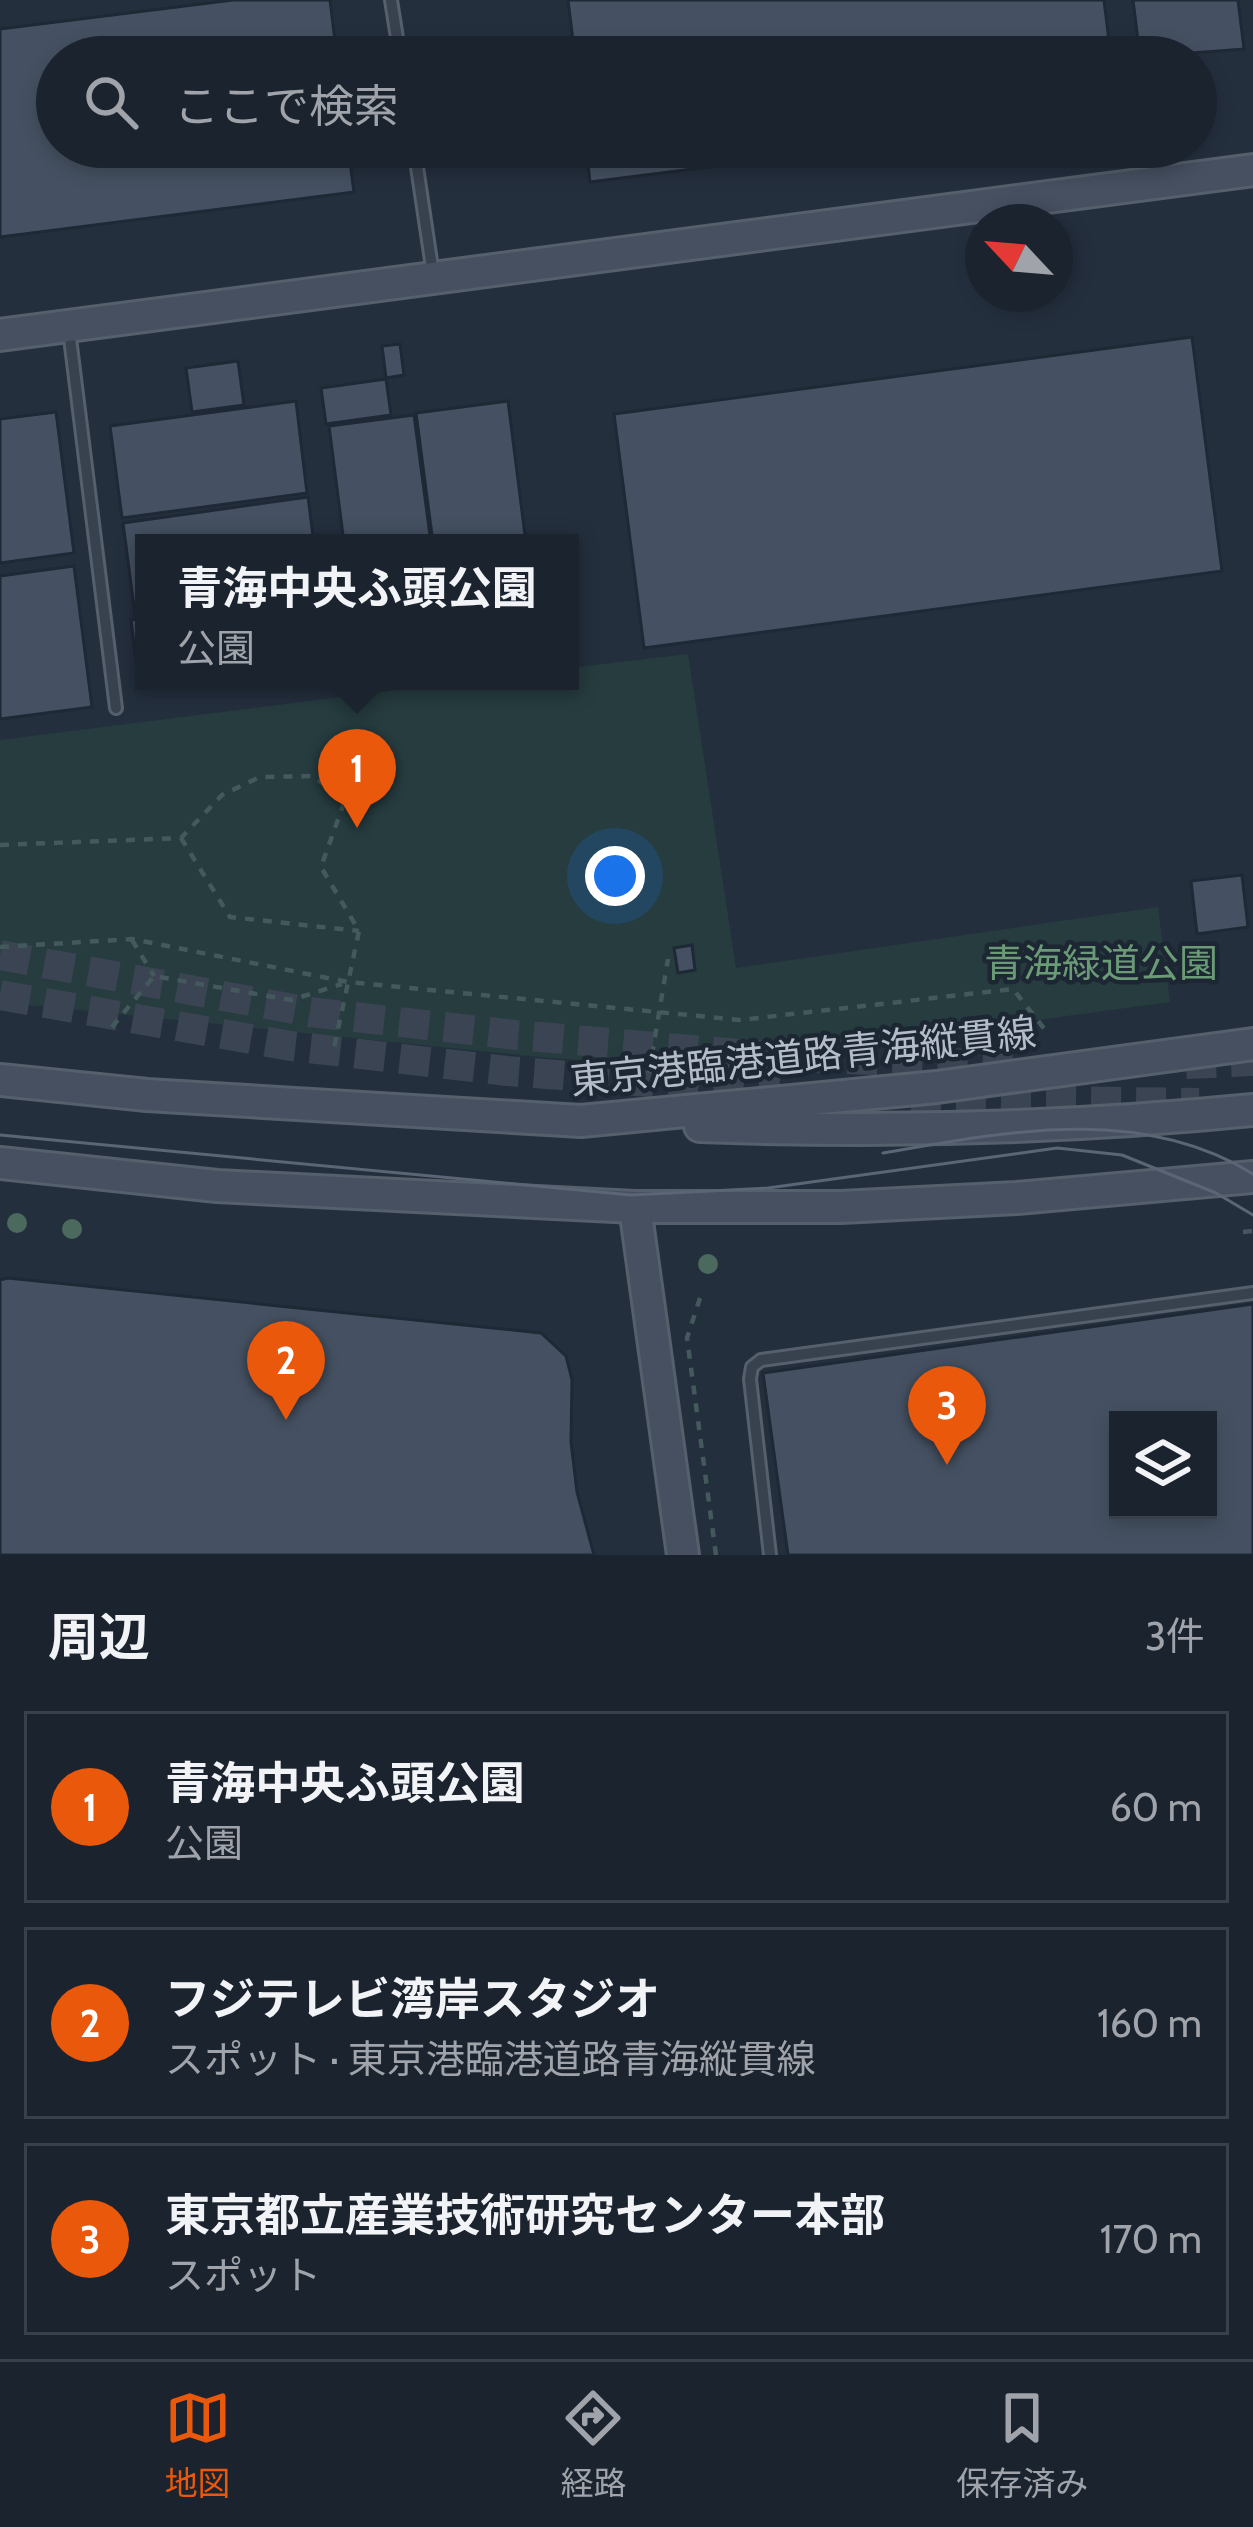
<!DOCTYPE html>
<html lang="ja">
<head>
<meta charset="utf-8">
<style>
  :root { --surface:#1b232e; --page:#242b36; --text:#f1f3f6; --muted:#a0a4aa; --line:#39404a; --accent:#ea580c }
  body { margin:0; font-family:Cabin,"Noto Sans JP",sans-serif; background:var(--page); color:var(--text) }
  .controls { position:absolute; right:36px; bottom:36px; display:grid; overflow:hidden; border-radius:0px; box-shadow:0 6px 18px #0003 }
  .controls button { width:108px; height:108px; display:grid; place-items:center; padding:0; border:0; border-bottom:3px solid var(--line); background:var(--surface); color:var(--text); font:60px sans-serif }
  .compass { position:absolute; left:965px; top:204px; width:108px; height:108px; border-radius:50%; background:var(--surface); box-shadow:0 6px 18px #0003; rotate:296deg }
  .you { position:absolute; left:615px; top:876px; width:42px; height:42px; margin:-30px; border:9px solid #fff; border-radius:50%; background:#1a73e8; box-shadow:0 0 0 18px #1a73e833 }
  .badge { display:grid; place-items:center; width:78px; height:78px; border-radius:50%; background:var(--accent); color:#fff; font-size:39px; font-weight:700 }
  .pin { position:absolute; translate:-50% -99px; filter:drop-shadow(0 3px 6px #0008) }
  .pin::after { content:''; position:absolute; top:63px; width:42px; height:36px; background:inherit; clip-path:polygon(0 0,100% 0,50% 100%) }
  .popup { position:absolute; left:135px; top:534px; width:444px; height:156px; box-sizing:border-box; display:grid; place-content:center; border-radius:0px; background:var(--surface); filter:drop-shadow(0 3px 9px #0005); font-size:39px; white-space:nowrap; color:var(--muted) }
  .popup b { font-size:45px; color:var(--text) }
  .popup::after { content:''; position:absolute; left:50%; top:100%; margin-left:-24px; border:24px solid transparent; border-top-color:var(--surface) }
  .list { margin:0; padding:0; list-style:none }
  h2 { display:flex; justify-content:space-between; align-items:center; height:156px; margin:0; padding:0 48px; font-size:51px }
  h2 small { font-size:39px; font-weight:400; color:var(--muted) }
  .list li { display:grid; grid-template-columns:78px 1fr auto; gap:36px; align-items:center; box-sizing:border-box; height:192px; margin:0 24px 24px; padding:0 24px; border:3px solid var(--line); border-radius:0px }
  .list b { display:block; font-size:45px; white-space:nowrap }
  .list p { margin:0; font-size:39px; white-space:nowrap; color:var(--muted) }
  .list em { font-size:39px; font-style:normal; color:var(--muted) }
  .icon { flex:none; width:66px; height:66px; fill:none; stroke:currentColor; stroke-width:2; stroke-linecap:round; stroke-linejoin:round }
  .map { position:relative; flex:none; width:1253px; height:1555px; overflow:hidden }
  .search { position:absolute; background:var(--surface); box-shadow:0 6px 18px #0003; left:36px; right:36px; top:36px; height:132px; display:flex; align-items:center; gap:30px; box-sizing:border-box; padding:0 42px; border-radius:66px; color:var(--muted); font-size:45px }
  .sheet { height:804px; background:var(--surface) }
  nav { display:flex; justify-content:space-around; align-items:center; box-sizing:border-box; height:168px; border-top:3px solid var(--line); background:var(--surface); font-size:33px; color:var(--muted) }
  nav a { display:grid; justify-items:center; gap:6px }
  nav .on { color:var(--accent) }
  .map>svg:first-child { display:block }
</style>
</head>
<body>
<div class="map">
<svg width="1253" height="1555" viewBox="0 0 1253 1555">
  <rect width="100%" height="100%" fill="#242f3e"/>
  <!-- green -->
  <polygon fill="#263c3f" points="688,654 736,968 1158,907 1170,1002 737,1061 657,1065 549,1058 0,1002 0,740 470,681 570,681 570,668"/>
  <!-- building -->
  <g fill="#455162" stroke="#1f2835" stroke-width="3" fill-rule="evenodd">
    <polygon points="233,0 330,0 337,57 57,57 57,147 348,147 354,192 0,237 0,29"/>
    <polygon points="568,0 1104,0 1111,57 575,57"/>
    <polygon points="1133,0 1238,0 1244,49 1140,57"/>
    <polygon points="586,147 868,147 590,182"/>
    <polygon points="1192,337 1222,571 644,648 614,414"/>
    <polygon points="400,344 404,375 386,378 382,346"/>
    <polygon points="238,361 244,405 192,412 186,368"/>
    <polygon points="386,379 391,415 326,424 321,388"/>
    <polygon points="296,401 307,493 122,518 110,426"/>
    <polygon points="508,401 526,543 433,543 416,413"/>
    <polygon points="56,412 74,553 0,563 0,419"/>
    <polygon points="414,415 431,543 344,543 329,426"/>
    <polygon points="308,497 314,543 144,543 144,614 135,615 123,523"/>
    <polygon points="74,566 92,707 0,719 0,576"/>
    <polygon points="144,618 144,681 166,681 139,685 131,620"/>
    <polygon points="1242,875 1248,927 1197,934 1191,881"/>
    <polygon points="692,945 695,970 678,973 674,948"/>
    <polygon points="8,1278 541,1333 566,1356 572,1380 571,1442 577,1492 594,1555 0,1555 0,1280"/>
    <path d="M1253 1304V1555H788L763 1373ZM1118 1420H1208V1510H1118Z"/>
  </g>
  <g fill="none" stroke-linecap="round" stroke-linejoin="round">
    <!-- secondary-tunnel -->
    <g stroke="#3a4453" stroke-width="30" stroke-dasharray="30 15" stroke-linecap="butt">
      <polyline points="0,955 310,1012 516,1035 752,1055 1018,1066"/>
      <polyline points="0,995 291,1046 507,1071 779,1092"/>
      <polyline points="1186,1064 1253,1061"/>
      <polyline points="911,1099 1199,1103"/>
    </g>
    <!-- lane casing -->
    <g stroke="#565f6c" stroke-width="16">
      <g id="lane">
        <polyline points="391,0 400,57"/>
        <polyline points="414,147 433,274"/>
        <polyline points="69,330 116,708"/>
        <polyline points="770,1555 750,1379 752,1367 761,1360 1253,1293"/>
      </g>
    </g>
    <!-- secondary casing -->
    <g stroke="#565f6c" stroke-width="36">
      <g id="secondary">
        <polyline points="0,335 1253,170"/>
        <polyline points="0,1080 147,1095 581,1121 937,1087 1253,1044"/>
        <path d="M700 1126C885 1133 1070 1128 1253 1110"/>
        <polyline points="0,1163 217,1186 635,1207 841,1207 1017,1198 1253,1177"/>
        <polyline points="635,1207 683,1555"/>
      </g>
    </g>
    <!-- path -->
    <g stroke="#44595c" stroke-width="4.5" stroke-dasharray="9 9" stroke-linecap="butt">
      <polyline points="181,838 230,917 359,931"/>
      <polyline points="0,845 181,838 222,795 260,777 313,776 345,800 321,867 359,931 334,1048"/>
      <polyline points="132,940 154,976"/>
      <polyline points="0,947 132,939 348,982 740,1020 1013,989 1046,1031"/>
      <polyline points="112,1027 154,976 291,1000 342,984"/>
      <polyline points="649,1073 668,959"/>
      <polyline points="1243,1232 1253,1231"/>
      <polyline points="700,1298 687,1338 716,1555"/>
    </g>
    <!-- lane -->
    <use href="#lane" stroke="#38414e" stroke-width="10"/>
    <!-- secondary -->
    <use href="#secondary" stroke="#465061" stroke-width="30"/>
    <!-- tram -->
    <g stroke="#5a6575" stroke-width="3">
      <polyline points="0,1135 631,1195 768,1188 1057,1148 1122,1155 1216,1193 1253,1215"/>
      <path d="M883 1153C1005 1132 1140 1104 1253 1174"/>
    </g>
  </g>
  <!-- trees -->
  <g fill="#4b6a5d">
    <circle cx="17" cy="1223" r="10"/>
    <circle cx="72" cy="1229" r="10"/>
    <circle cx="708" cy="1264" r="10"/>
  </g>
  <g text-anchor="middle" dominant-baseline="central" stroke-width="9" stroke-linejoin="round" paint-order="stroke">
    <!-- park labels -->
    <g font-size="39" fill="#6b9a76" stroke="#1d2633">
      <text x="1101" y="963">青海緑道公園</text>
    </g>
    <!-- street labels -->
    <g font-size="39" fill="#b4bcc9" stroke="#1d2633">
      <text transform="translate(803 1056) rotate(-6)">東京港臨港道路青海縦貫線</text>
    </g>
  </g>
</svg>
<div class="controls">
<button><svg class="icon" aria-label="layers" viewBox="0 0 24 24"><path d="M12 4l9 5-9 5-9-5zM3 14l9 5 9-5"/></svg></button>
</div>
<svg class="compass" viewBox="-18 -18 36 36"><path d="M0-13l5 13h-10z" fill="#e53935"/><path d="M0 13l5-13h-10z" fill="#a0a4aa"/></svg>
<div class="you"></div>
<div class="pin badge" style="left:357px;top:828px">1</div>
<div class="popup"><b>青海中央ふ頭公園</b>公園</div>
<div class="pin badge" style="left:286px;top:1420px">2</div>
<div class="pin badge" style="left:947px;top:1465px">3</div>
<div class="search"><svg class="icon" aria-label="search" viewBox="0 0 24 24"><circle cx="10" cy="10" r="6"/><path d="M15 15l6 6"/></svg>ここで検索</div>
</div>
<section class="sheet">
<h2>周辺<small>3件</small></h2>
<ul class="list">
<li><span class="badge">1</span><div><b>青海中央ふ頭公園</b><p>公園</p></div><em>60 m</em></li>
<li><span class="badge">2</span><div><b>フジテレビ湾岸スタジオ</b><p>スポット · 東京港臨港道路青海縦貫線</p></div><em>160 m</em></li>
<li><span class="badge">3</span><div><b>東京都立産業技術研究センター本部</b><p>スポット</p></div><em>170 m</em></li>
</ul>
</section>
<nav>
<a class="on"><svg class="icon" aria-label="map" viewBox="0 0 24 24"><path d="M3 6l6-2 6 2 6-2v14l-6 2-6-2-6 2zM9 4v14M15 6v14"/></svg>地図</a>
<a><svg class="icon" aria-label="directions" viewBox="0 0 24 24"><path d="M12 3l9 9-9 9-9-9zM9 14v-3h6M13 9l2 2-2 2"/></svg>経路</a>
<a><svg class="icon" aria-label="saved" viewBox="0 0 24 24"><path d="M7 4h10v16l-5-4-5 4z"/></svg>保存済み</a>
</nav>
</body>
</html>
